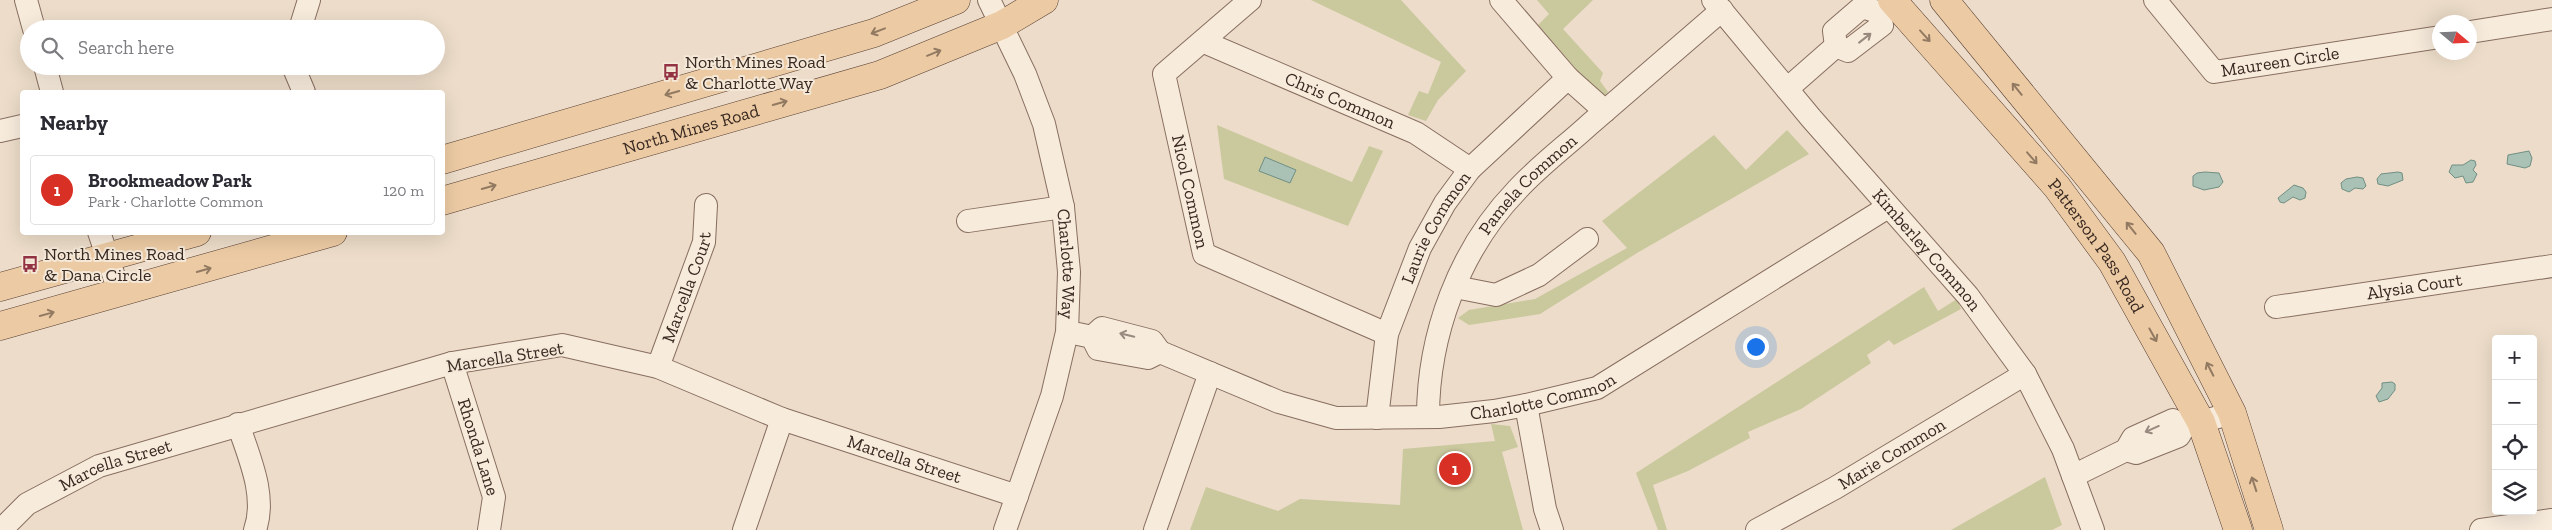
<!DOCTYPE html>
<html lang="en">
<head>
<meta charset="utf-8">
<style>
  :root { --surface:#fff; --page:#f7f7f7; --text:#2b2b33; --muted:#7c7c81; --line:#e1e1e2; --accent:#d93025 }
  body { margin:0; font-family:"Zilla Slab",serif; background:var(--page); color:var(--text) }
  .controls { position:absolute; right:15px; bottom:15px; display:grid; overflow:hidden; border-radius:5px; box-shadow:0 5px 20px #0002 }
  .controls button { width:45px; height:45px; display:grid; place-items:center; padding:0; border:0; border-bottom:1px solid var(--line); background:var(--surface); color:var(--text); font:25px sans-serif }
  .compass { position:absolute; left:2432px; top:15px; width:45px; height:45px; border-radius:50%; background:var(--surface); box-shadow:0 5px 20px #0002; rotate:109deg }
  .you { position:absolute; left:1755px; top:346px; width:18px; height:18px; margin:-12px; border:4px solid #fff; border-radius:50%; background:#1a73e8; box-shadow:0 0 0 8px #1a73e833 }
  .badge { display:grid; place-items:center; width:32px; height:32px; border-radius:50%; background:var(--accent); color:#fff; font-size:16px; font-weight:700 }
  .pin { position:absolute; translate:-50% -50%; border:2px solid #fff; box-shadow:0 1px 5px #0006 }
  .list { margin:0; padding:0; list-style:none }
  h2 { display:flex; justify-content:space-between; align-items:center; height:65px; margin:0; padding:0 20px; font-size:21px }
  h2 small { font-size:16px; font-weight:400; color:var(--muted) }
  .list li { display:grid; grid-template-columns:32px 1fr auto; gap:15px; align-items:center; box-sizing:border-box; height:70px; margin:0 10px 10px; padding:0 10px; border:1px solid var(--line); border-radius:5px }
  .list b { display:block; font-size:19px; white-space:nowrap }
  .list p { margin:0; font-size:16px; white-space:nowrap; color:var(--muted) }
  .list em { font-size:16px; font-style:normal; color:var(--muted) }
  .icon { flex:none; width:28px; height:28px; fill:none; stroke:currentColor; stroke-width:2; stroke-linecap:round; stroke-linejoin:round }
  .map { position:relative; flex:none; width:2552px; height:530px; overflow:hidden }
  .search { position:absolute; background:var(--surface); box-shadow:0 5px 20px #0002; left:20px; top:20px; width:425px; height:55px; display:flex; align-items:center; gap:12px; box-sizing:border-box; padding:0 18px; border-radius:28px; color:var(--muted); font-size:19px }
  .panel { position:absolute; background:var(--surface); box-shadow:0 5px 20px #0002; left:20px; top:90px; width:425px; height:145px; border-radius:5px }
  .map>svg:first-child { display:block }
</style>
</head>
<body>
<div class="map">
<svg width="2552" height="530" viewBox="0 0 2552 530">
  <rect width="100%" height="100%" fill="#ecdcc9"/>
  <!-- green -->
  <g fill="#cac89d">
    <polygon points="1311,0 1401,0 1466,71 1438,100 1426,121 1408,115 1419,91 1428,94 1441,62"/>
    <polygon points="1537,0 1593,0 1563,29 1603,73 1600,81 1608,92 1604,97 1599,96 1538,25 1549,14"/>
    <polygon points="1217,125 1352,182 1369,146 1383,151 1348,226 1224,179"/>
    <polygon points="1787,130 1809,154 1637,253 1540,314 1469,325 1458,318 1469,310 1535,299 1627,248 1602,221 1714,135 1746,170"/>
    <polygon points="1924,287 1938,311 1957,299 1961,309 1894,345 1889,340 1867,355 1871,363 1801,409 1748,432 1750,438 1688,471 1653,485 1667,530 1658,530 1636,473"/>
    <polygon points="1491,424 1510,426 1518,447 1502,452 1523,530 1190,530 1206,487 1278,511 1300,499 1400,505 1403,449 1495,441"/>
    <polygon points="2045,477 2062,525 2052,530 1951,530"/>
  </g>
  <!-- water -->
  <g fill="#aac1b6" stroke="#708f83">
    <polygon points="2529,151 2532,158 2530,166 2525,168 2507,164 2508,155"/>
    <polygon points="1265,157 1296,170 1290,183 1259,171"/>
    <polygon points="2471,160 2475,161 2476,165 2473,170 2477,174 2473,182 2466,183 2463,176 2455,178 2449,172 2452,165 2463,165"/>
    <polygon points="2205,172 2219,173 2223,182 2219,187 2204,190 2193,186 2193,176 2197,173"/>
    <polygon points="2398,172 2402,173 2403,180 2388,186 2378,184 2377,179 2381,174"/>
    <polygon points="2357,177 2363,178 2366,186 2363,189 2355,188 2349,192 2342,189 2341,183 2346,179"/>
    <polygon points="2294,185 2303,188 2306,192 2305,198 2300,200 2293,197 2284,203 2280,202 2278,198"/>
    <polygon points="2392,382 2395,384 2395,390 2388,399 2379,402 2376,396 2382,388 2382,383"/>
  </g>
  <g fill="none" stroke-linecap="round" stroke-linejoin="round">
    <!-- minor casing -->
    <g stroke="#886e5f" stroke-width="24">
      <g id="minor">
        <polyline points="26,0 34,29"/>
        <path id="s1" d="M989 0 1025 74 1044 124 1063 207 1069 272 1067 332 1052 396 1005 530"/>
        <path id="s2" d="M1250 0 1164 74 1204 254 1387 334"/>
        <polyline points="1501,0 1568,78 1605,111"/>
        <path id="s3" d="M1713 0 1811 118 1968 296 2025 374 2063 449 2093 530"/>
        <path id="s4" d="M2155 0 2214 72 2440 37"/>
        <polyline points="300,29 309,0"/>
        <polyline points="2470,32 2552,19"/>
        <path id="s5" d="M1204 42 1416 133 1470 169"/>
        <polyline points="1836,46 1848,51 1882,25 1878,12"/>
        <polyline points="1836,46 1834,31 1862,7 1878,12"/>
        <polyline points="45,66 52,92"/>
        <polyline points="293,66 304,92"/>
        <polyline points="1787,89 1836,46"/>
        <polyline points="0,131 22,126"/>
        <polyline points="968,221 1063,207"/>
        <polyline points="99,232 120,294"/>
        <polyline points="1455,287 1496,295 1539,275 1587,239"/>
        <path id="s6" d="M2276 307 2552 266"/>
        <polyline points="1078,334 1092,337 1098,349 1148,358 1160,352"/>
        <path id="s7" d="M1092 337 1102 328 1152 341 1160 352 1279 402 1336 418 1439 417 1494 411 1526 405 1597 388 1888 207"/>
        <path id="s8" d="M452 363 494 497 489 530"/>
        <path id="s9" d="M658 367 704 242 706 205"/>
        <polyline points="1526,405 1545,509 1552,530"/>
        <path id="s10" d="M1428 417C1428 335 1459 250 1517 190 1539 166 1566 146 1590 124 1634 86 1678 48 1722 10"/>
        <path id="s11" d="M1377 418 1387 334 1420 248 1445 203 1470 169 1568 78"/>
        <path d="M238 424C249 457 267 496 255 530"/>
        <polyline points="2126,450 2136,453 2179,436 2184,427"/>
        <polyline points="2073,476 2126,450 2133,438 2173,420 2184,427 2232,413"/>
        <path id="s12" d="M1 530 27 504 99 466 452 363 562 345 658 367 782 419 1017 496"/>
        <polyline points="744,530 782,419"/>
        <polyline points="1155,530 1210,373"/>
        <path id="s13" d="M1757 530 1835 488 2025 374"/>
        <polyline points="2481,530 2552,520"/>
      </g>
    </g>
    <!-- major casing -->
    <g stroke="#563d32" stroke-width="29">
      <g id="major">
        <path id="s14" d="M1892 0 2057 187 2112 262 2201 422 2238 530"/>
        <polyline points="1944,0 2151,253 2232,413 2269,530"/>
        <polyline points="442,160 874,33 956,0"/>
        <path id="s15" d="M442 201 880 75 1002 25 1044 0"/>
        <polyline points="0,287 197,232"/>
        <polyline points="0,326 333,232"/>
      </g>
    </g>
    <!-- minor -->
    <use href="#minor" stroke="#f7ebdc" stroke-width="22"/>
    <!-- major -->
    <use href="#major" stroke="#eccba4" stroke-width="28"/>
  </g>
  <!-- one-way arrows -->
  <defs><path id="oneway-shaft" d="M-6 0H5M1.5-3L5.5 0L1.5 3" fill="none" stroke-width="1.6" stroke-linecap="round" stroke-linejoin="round" transform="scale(1.25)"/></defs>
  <g stroke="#927a62">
    <use href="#oneway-shaft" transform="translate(878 31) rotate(159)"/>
    <use href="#oneway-shaft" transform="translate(1925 36) rotate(48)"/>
    <use href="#oneway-shaft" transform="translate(934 53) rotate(-22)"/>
    <use href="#oneway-shaft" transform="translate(2017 89) rotate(-129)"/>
    <use href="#oneway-shaft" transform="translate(672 93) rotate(164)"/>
    <use href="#oneway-shaft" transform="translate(780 103) rotate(-16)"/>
    <use href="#oneway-shaft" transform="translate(2032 158) rotate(49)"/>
    <use href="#oneway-shaft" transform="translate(489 187) rotate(-16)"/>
    <use href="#oneway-shaft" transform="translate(2131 228) rotate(-129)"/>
    <use href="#oneway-shaft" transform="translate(204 270) rotate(-16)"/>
    <use href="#oneway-shaft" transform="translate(47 314) rotate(-15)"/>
    <use href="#oneway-shaft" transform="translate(2153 335) rotate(61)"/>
    <use href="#oneway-shaft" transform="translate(2210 369) rotate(-117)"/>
    <use href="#oneway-shaft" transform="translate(2254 484) rotate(-108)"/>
  </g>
  <g stroke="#988a7e">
    <use href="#oneway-shaft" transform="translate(1865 38) rotate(-38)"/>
    <use href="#oneway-shaft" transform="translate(1127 335) rotate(-166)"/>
    <use href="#oneway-shaft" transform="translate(2152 429) rotate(156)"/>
  </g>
  <!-- icons -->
  <defs>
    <g id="bus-bare" transform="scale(1.35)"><path d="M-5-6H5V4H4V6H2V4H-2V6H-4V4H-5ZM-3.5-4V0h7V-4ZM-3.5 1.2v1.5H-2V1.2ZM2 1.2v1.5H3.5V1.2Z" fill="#933242" stroke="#f4e8d8" stroke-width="2.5" paint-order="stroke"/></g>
  </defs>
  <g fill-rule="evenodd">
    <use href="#bus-bare" x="671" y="72"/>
    <use href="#bus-bare" x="30" y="264"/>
  </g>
  <g text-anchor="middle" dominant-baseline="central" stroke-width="4" stroke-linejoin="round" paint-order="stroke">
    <!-- street labels -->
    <g font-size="18" fill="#392921" stroke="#f4e8d8">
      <text stroke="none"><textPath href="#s4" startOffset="160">Maureen Circle</textPath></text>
      <text stroke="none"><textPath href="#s5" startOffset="148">Chris Common</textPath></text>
      <text stroke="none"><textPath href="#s15" startOffset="259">North Mines Road</textPath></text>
      <text stroke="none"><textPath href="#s10" startOffset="261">Pamela Common</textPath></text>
      <text stroke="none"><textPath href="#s2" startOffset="234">Nicol Common</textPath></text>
      <text stroke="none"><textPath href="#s11" startOffset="202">Laurie Common</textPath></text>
      <text stroke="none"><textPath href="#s14" startOffset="320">Patterson Pass Road</textPath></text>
      <text stroke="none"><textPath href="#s3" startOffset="329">Kimberley Common</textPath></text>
      <text stroke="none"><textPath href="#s1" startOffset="278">Charlotte Way</textPath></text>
      <text stroke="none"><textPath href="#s6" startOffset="140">Alysia Court</textPath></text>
      <text stroke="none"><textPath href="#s9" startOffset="85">Marcella Court</textPath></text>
      <text transform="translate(505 357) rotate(-9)">Marcella Street</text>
      <text stroke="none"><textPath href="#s7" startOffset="476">Charlotte Common</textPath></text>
      <text stroke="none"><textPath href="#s8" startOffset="88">Rhonda Lane</textPath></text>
      <text stroke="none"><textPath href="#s13" startOffset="155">Marie Common</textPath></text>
      <text stroke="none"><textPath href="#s12" startOffset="959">Marcella Street</textPath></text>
      <text stroke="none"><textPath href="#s12" startOffset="134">Marcella Street</textPath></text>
    </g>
    <!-- poi labels -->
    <g font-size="18" fill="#392921" stroke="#f4e8d8" text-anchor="start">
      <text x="685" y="62">North Mines Road<tspan x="685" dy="21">&amp; Charlotte Way</tspan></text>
      <text x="44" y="254">North Mines Road<tspan x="44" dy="21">&amp; Dana Circle</tspan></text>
    </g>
  </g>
</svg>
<div class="controls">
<button>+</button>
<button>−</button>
<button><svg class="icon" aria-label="locate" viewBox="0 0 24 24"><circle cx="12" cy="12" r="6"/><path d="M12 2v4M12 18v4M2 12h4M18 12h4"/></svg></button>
<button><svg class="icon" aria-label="layers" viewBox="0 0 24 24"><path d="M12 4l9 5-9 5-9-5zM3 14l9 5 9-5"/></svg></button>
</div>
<svg class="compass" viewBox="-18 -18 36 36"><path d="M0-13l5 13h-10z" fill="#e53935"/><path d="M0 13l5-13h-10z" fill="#7c7c81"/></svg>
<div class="you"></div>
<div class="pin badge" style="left:1455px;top:469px">1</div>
<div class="search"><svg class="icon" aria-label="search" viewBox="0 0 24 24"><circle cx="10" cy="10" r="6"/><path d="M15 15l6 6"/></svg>Search here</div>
<section class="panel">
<h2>Nearby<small></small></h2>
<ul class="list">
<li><span class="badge">1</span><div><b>Brookmeadow Park</b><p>Park · Charlotte Common</p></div><em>120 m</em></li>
</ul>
</section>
</div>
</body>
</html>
